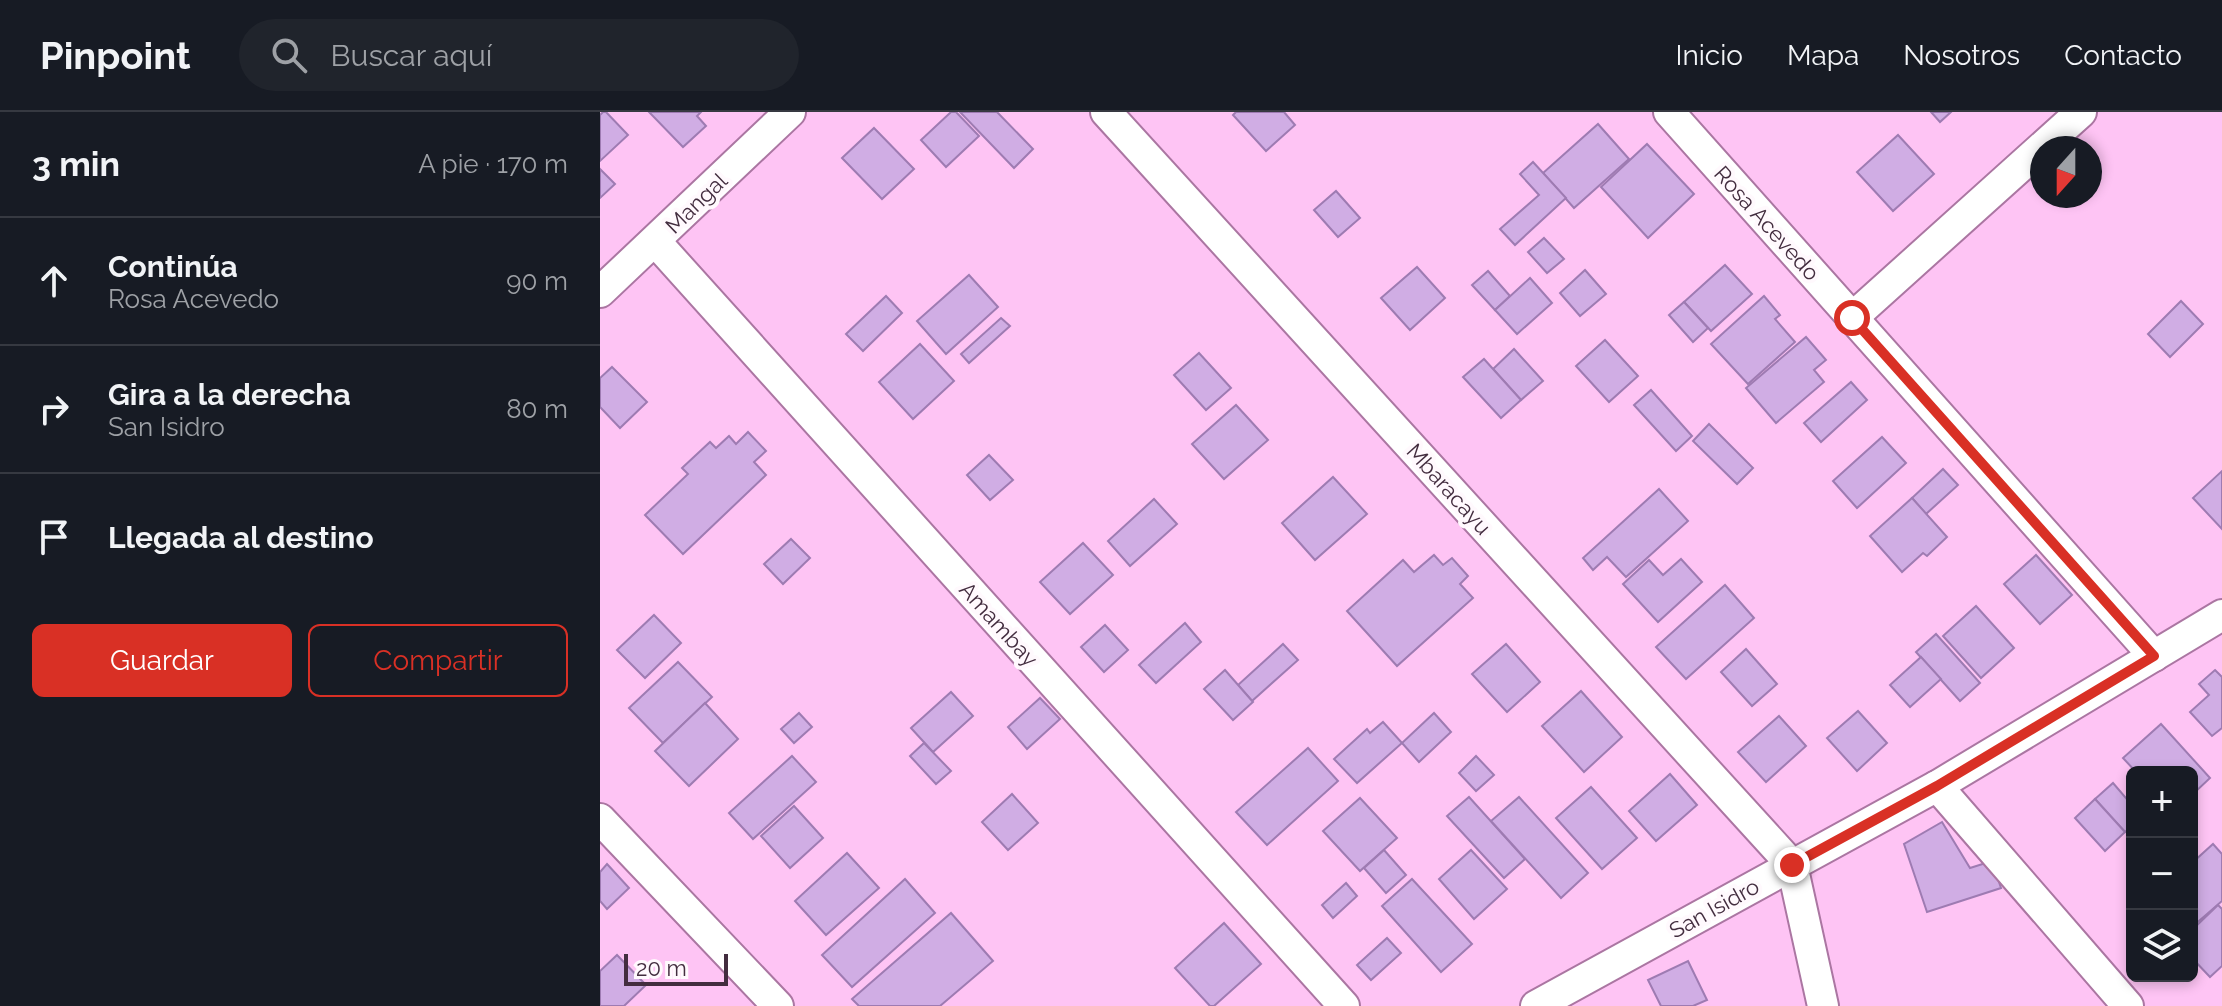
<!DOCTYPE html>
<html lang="es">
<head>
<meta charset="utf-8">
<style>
  :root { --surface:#171b24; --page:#20242c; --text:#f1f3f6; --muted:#9ea1a6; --line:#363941; --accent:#d93025 }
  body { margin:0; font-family:Raleway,sans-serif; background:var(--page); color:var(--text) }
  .controls { position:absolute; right:24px; bottom:24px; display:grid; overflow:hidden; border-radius:12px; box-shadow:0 4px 12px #0003 }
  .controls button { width:72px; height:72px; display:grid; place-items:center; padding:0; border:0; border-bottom:2px solid var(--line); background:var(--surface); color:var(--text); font:40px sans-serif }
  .compass { position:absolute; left:1430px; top:24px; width:72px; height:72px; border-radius:50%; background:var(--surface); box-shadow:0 4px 12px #0003; rotate:201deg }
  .scale { position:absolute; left:24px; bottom:20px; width:104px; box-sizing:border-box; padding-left:8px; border:4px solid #432d3f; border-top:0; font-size:22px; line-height:28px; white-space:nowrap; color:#432d3f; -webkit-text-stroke:6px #fff9fd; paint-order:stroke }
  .stop { position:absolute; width:24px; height:24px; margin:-18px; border:6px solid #d93025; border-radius:50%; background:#fff }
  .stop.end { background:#d93025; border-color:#fff; box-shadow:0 2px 8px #0008 }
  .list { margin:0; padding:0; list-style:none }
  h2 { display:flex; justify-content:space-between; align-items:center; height:104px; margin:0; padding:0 32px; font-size:34px }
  h2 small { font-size:26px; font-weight:400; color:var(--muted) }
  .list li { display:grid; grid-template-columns:52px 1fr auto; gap:24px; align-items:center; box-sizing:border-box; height:128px; padding:0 32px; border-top:2px solid var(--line) }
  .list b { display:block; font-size:30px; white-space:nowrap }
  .list p { margin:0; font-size:26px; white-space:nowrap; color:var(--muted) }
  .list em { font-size:26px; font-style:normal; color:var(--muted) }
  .actions { display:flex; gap:16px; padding:24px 32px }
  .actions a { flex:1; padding:18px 0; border:2px solid var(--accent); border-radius:12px; text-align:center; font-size:28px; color:var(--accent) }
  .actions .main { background:var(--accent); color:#fff }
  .icon { flex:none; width:44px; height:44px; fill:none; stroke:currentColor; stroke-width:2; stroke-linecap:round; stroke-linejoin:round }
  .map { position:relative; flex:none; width:1622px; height:894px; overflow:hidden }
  header { display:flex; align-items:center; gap:48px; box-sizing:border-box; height:112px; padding:0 40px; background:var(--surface); border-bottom:2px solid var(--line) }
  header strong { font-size:38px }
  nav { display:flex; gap:44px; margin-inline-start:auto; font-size:28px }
  .search { width:560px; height:72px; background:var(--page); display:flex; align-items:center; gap:20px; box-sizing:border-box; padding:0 28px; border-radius:44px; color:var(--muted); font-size:30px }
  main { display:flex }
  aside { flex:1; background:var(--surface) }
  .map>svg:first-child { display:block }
</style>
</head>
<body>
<header>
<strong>Pinpoint</strong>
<div class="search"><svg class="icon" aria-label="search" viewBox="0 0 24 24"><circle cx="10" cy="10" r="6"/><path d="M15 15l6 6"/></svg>Buscar aquí</div>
<nav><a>Inicio</a><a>Mapa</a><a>Nosotros</a><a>Contacto</a></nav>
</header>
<main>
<aside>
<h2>3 min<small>A pie · 170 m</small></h2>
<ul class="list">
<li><svg class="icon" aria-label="ahead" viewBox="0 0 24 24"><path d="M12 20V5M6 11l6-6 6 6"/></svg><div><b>Continúa</b><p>Rosa Acevedo</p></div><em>90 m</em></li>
<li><svg class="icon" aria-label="right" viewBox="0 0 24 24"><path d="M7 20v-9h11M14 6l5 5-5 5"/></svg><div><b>Gira a la derecha</b><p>San Isidro</p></div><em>80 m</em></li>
<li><svg class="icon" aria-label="arrive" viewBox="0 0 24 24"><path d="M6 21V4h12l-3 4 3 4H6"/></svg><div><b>Llegada al destino</b></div></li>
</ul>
<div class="actions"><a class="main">Guardar</a><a>Compartir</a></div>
</aside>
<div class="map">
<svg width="1622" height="894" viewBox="0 0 1622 894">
  <rect width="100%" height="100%" fill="#fec4f4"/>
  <!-- building -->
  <g fill="#d0ade4" stroke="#9e7bb2" stroke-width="2">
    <polygon points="3,0 6,0 28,23 0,49 0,3"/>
    <polygon points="49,0 101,0 97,4 106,14 83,35"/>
    <polygon points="351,0 356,0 379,24 346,55 321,28"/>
    <polygon points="360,0 397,0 433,37 414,56"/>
    <polygon points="636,0 684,0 695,13 666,39 633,3"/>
    <polygon points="1331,0 1351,0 1340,10"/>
    <polygon points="998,12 1029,47 974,96 943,61"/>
    <polygon points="274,16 314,57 282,87 242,46"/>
    <polygon points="1298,23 1334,62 1293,99 1257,60"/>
    <polygon points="1047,32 1094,82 1048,126 1001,75"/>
    <polygon points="933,50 966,86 915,133 900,117 939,83 920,62"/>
    <polygon points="0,57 15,72 0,86"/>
    <polygon points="736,79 760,106 738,125 714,98"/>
    <polygon points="944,126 964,147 947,161 928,140"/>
    <polygon points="1125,153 1152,182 1111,219 1084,190"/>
    <polygon points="817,155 845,186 810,218 781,186"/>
    <polygon points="985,158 1006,182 980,204 960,181"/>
    <polygon points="888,159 910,184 895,198 872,173"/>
    <polygon points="369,163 398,195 346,242 317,209"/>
    <polygon points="930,166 952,191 917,222 895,198"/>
    <polygon points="286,184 302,201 263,239 246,222"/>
    <polygon points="1164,184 1180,203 1175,207 1195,230 1148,272 1111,232"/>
    <polygon points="1581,189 1603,212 1570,245 1548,222"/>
    <polygon points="1084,190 1108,216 1093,230 1069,203"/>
    <polygon points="401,206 410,214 369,251 361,242"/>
    <polygon points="1206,225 1226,248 1214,258 1224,270 1176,311 1146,276"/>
    <polygon points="1005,228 1038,264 1009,290 976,254"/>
    <polygon points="320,232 354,269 313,307 279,270"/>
    <polygon points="914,237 943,269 921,288 893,257"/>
    <polygon points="599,241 631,276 606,298 574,263"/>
    <polygon points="884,247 921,288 901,306 863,265"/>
    <polygon points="12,255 47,290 20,316 0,295 0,266"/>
    <polygon points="1251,270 1267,288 1221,330 1204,311"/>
    <polygon points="1051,278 1092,324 1076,339 1034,293"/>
    <polygon points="636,293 668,328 624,367 592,332"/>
    <polygon points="1109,312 1153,356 1137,372 1093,329"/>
    <polygon points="148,320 166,339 154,350 166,363 83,442 45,403 88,362 82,356 110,330 116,336 129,324 136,332"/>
    <polygon points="1282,325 1306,351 1257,396 1233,369"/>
    <polygon points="389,343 413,368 390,388 367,363"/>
    <polygon points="1343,357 1358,373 1326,402 1312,386"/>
    <polygon points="1622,359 1622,417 1593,386"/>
    <polygon points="733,365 767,402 715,448 682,411"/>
    <polygon points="1059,377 1088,409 1026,465 1007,445 993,458 983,446"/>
    <polygon points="1312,386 1347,425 1327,444 1323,441 1302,460 1270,424"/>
    <polygon points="554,387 577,412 530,454 508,429"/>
    <polygon points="191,427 210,446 183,472 164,452"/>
    <polygon points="483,431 513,463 470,502 440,470"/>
    <polygon points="834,443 843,453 852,446 868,464 860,472 873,486 797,554 747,499 803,448 814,460"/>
    <polygon points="1436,443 1472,483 1440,512 1404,472"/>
    <polygon points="1081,447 1102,470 1058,510 1023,472 1049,448 1063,463"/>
    <polygon points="1125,473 1154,506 1086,567 1056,535"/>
    <polygon points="1376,494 1414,536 1381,566 1343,524"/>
    <polygon points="54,503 81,531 45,566 17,538"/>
    <polygon points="585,511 601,530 556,571 539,553"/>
    <polygon points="505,513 528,538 504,560 481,535"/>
    <polygon points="1336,522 1380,571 1360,589 1316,540"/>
    <polygon points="683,532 698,548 652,589 638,573"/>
    <polygon points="906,532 940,570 907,600 872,562"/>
    <polygon points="1146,537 1177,572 1152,594 1121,560"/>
    <polygon points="1321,545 1341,567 1310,595 1290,573"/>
    <polygon points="78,550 112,585 63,631 29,596"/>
    <polygon points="625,558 653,590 633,608 604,577"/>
    <polygon points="1615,558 1622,565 1622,616 1612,624 1590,600 1609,583 1599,572"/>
    <polygon points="981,579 1022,625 984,660 942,614"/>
    <polygon points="351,580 373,604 333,640 311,616"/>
    <polygon points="440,586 460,607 427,637 408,615"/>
    <polygon points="105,591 138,627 89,674 55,639"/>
    <polygon points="1258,599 1287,631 1257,659 1227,626"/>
    <polygon points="199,601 212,615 194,631 181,617"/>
    <polygon points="834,601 851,620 819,650 802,631"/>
    <polygon points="1179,604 1206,634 1166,670 1138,640"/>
    <polygon points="783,610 802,631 757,671 734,647 767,617 770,621"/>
    <polygon points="1561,612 1610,666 1592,683 1592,660 1536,660 1523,646"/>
    <polygon points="324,631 351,659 336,672 310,644"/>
    <polygon points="708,636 738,669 667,733 636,700"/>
    <polygon points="192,644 216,670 153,727 129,701"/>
    <polygon points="876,644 894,663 876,679 859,661"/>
    <polygon points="1070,662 1097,693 1056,729 1029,699"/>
    <polygon points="1513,671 1532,693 1532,714 1525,720 1495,687"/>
    <polygon points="991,675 1037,726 1002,757 956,706"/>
    <polygon points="412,682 438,711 408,738 382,710"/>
    <polygon points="869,685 925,747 904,766 847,704"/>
    <polygon points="919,685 988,761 961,786 891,709"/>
    <polygon points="760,686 797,726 760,759 723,719"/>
    <polygon points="1495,687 1525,720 1505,739 1475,706"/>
    <polygon points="194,694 223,726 190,756 161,724"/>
    <polygon points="1342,710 1370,756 1392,749 1401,776 1327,800 1304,732"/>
    <polygon points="1613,732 1622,742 1622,789 1592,815 1592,751"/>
    <polygon points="784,738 806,763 786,781 764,756"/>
    <polygon points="871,738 907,777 874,807 839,767"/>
    <polygon points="247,741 279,776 226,823 195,789"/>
    <polygon points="7,752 29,776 7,797 0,789 0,760"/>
    <polygon points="305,767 335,801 252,875 222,843"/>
    <polygon points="812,767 872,832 841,860 782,794"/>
    <polygon points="746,771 757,784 733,806 722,793"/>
    <polygon points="1618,793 1622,797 1622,854 1610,865 1592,846 1592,818"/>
    <polygon points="351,801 393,849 340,894 259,894 252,887"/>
    <polygon points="624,811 661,852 614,894 610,894 575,856"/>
    <polygon points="787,826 801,841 771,868 757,853"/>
    <polygon points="17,843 46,873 24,894 0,894 0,859"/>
    <polygon points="1088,849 1107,888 1093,894 1061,894 1048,868"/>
  </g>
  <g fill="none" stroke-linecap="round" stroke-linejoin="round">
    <!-- minor casing -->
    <g stroke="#ab76a2" stroke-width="34">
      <g id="minor">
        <polyline points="506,0 1192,753 1223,894"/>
        <polyline points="1069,0 1554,544"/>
        <polyline points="55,129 744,894"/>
        <polyline points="0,180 190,0"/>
        <polyline points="1252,206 1481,0"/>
        <polyline points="1337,674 1528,894"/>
        <polyline points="0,707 178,894"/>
        <polyline points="936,894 1337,674 1622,503"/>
      </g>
    </g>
    <!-- minor -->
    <use href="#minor" stroke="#fff" stroke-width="30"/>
  </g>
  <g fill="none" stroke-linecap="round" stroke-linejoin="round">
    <!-- route -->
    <polyline stroke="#d93025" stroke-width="10" points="1192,753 1337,674 1554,544 1252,206"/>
  </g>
  <g text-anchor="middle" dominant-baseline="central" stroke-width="8" stroke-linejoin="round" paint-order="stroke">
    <!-- street labels -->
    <g font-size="22" fill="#432d3f" stroke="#fff9fd">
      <text transform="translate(96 91) rotate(-44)">Mangal</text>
      <text transform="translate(1167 111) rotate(48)">Rosa Acevedo</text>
      <text transform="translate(849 377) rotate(48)">Mbaracayu</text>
      <text transform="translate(399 512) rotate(48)">Amambay</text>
      <text transform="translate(1114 796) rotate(-29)">San Isidro</text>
    </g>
  </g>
</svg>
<div class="controls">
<button>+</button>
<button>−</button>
<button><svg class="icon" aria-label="layers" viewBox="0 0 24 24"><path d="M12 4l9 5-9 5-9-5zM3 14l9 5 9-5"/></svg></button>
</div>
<svg class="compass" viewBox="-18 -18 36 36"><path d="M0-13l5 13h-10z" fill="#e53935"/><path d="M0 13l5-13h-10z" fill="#9ea1a6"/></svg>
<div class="scale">20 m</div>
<div class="stop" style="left:1252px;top:206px"></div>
<div class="stop end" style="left:1192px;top:753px"></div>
</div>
</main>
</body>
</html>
